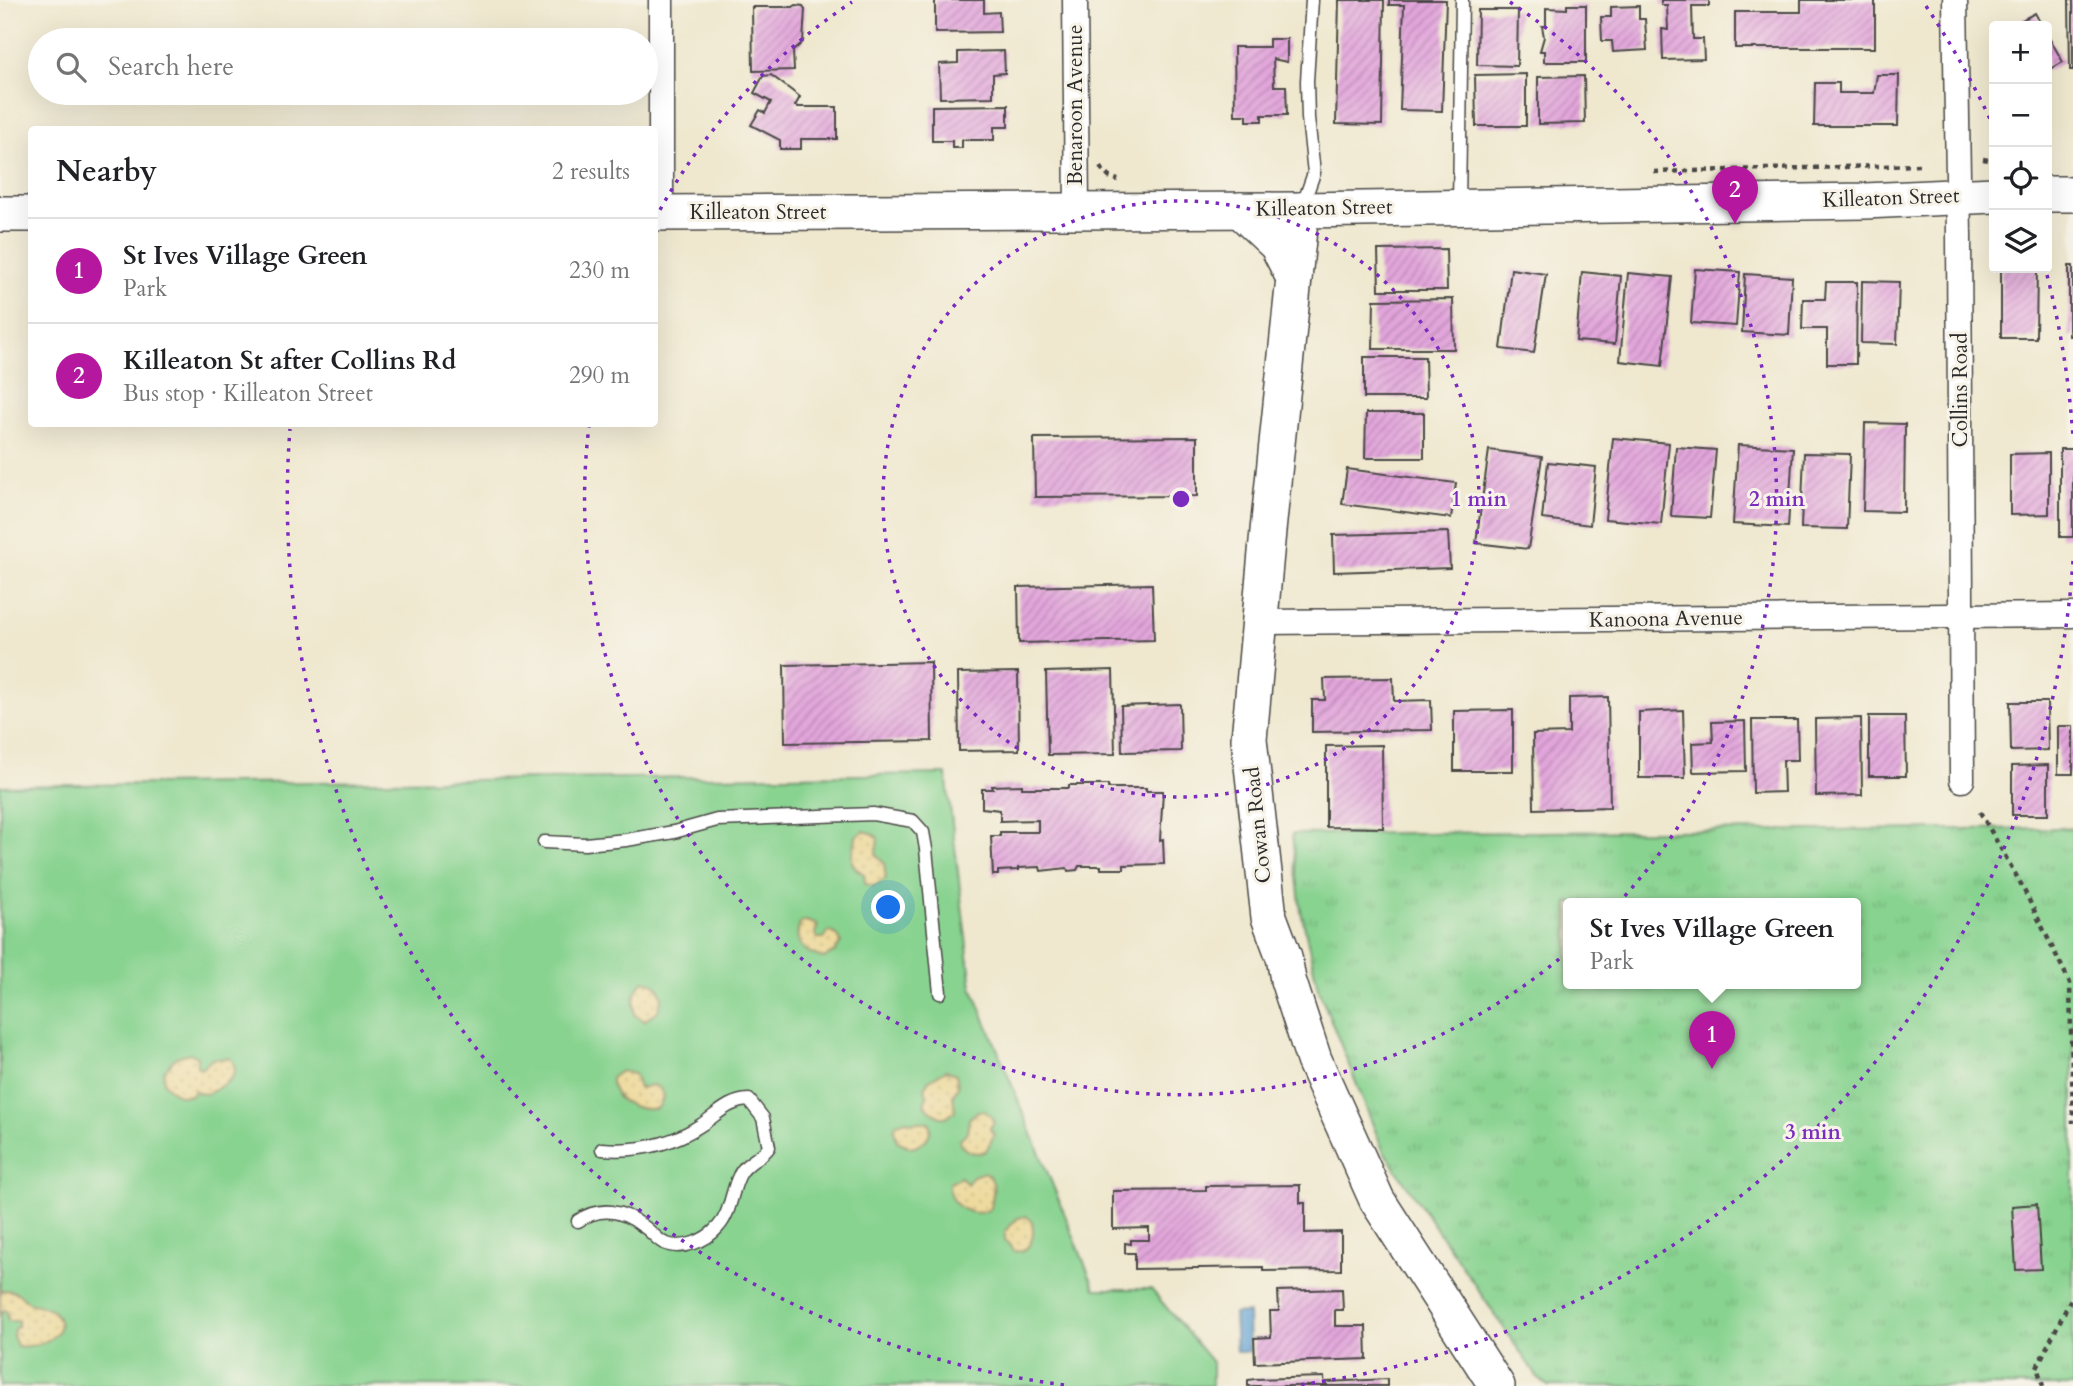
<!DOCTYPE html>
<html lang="en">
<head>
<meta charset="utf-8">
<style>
  :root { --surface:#fff; --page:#f2f2f2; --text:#202124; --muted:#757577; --line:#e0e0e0; --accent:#b5179e }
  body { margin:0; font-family:Cardo,serif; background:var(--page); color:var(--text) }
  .controls { position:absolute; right:21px; top:21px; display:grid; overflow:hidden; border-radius:7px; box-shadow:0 7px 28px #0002 }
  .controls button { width:63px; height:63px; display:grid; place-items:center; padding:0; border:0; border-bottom:2px solid var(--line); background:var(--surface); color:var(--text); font:35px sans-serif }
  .you { position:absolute; left:889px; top:908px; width:24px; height:24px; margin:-18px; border:5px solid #fff; border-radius:50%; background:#1a73e8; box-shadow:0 0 0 10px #1a73e833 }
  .badge { display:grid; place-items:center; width:46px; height:46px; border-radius:50%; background:var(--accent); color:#fff; font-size:23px; font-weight:700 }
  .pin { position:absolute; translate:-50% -58px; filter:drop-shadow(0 2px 4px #0008) }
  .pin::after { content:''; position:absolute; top:37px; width:24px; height:21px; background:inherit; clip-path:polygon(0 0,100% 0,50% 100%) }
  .popup { position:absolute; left:1563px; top:898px; width:298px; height:91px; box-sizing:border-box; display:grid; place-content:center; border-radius:7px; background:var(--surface); filter:drop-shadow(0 2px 5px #0005); font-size:23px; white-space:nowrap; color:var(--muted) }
  .popup b { font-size:26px; color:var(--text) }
  .popup::after { content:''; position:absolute; left:50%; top:100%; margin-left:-14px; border:14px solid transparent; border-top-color:var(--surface) }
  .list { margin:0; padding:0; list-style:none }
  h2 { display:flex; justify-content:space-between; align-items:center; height:91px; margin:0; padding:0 28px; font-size:30px }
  h2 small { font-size:23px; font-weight:400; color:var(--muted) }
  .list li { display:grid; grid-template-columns:46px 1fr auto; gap:21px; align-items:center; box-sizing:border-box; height:105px; padding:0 28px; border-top:2px solid var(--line) }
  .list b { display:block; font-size:26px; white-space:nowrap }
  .list p { margin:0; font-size:23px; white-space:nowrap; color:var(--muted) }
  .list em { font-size:23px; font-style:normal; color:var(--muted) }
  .icon { flex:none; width:38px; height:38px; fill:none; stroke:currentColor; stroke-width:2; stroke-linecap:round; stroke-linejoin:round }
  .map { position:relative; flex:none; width:2073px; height:1386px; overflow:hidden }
  .search { position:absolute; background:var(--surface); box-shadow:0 7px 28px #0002; left:28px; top:28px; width:630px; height:77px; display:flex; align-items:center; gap:18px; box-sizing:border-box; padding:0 24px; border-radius:38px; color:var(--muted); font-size:26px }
  .panel { position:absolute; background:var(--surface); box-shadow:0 7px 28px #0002; left:28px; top:126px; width:630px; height:301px; border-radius:7px }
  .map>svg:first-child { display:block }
</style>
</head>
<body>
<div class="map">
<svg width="2073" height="1386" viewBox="0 0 2073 1386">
  <defs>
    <pattern id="sand-dots" width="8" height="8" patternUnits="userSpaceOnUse" patternTransform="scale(1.75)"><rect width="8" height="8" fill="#eeda9e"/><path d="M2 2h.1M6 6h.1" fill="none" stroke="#cb8" stroke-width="1.8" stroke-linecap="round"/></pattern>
    <pattern id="park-tufts" width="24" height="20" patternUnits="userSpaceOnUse" patternTransform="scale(1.75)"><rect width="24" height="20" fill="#88d390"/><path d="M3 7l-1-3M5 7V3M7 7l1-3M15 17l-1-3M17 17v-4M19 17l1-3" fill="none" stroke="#76b57c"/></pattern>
    <pattern id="building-hatch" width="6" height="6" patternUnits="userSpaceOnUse" patternTransform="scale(1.75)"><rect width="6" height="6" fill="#e3a6dc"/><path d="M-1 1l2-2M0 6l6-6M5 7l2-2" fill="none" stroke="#b887b3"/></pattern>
  </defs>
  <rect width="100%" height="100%" fill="#f7f3e8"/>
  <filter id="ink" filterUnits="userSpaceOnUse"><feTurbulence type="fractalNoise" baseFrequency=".0143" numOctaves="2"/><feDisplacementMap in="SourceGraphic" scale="14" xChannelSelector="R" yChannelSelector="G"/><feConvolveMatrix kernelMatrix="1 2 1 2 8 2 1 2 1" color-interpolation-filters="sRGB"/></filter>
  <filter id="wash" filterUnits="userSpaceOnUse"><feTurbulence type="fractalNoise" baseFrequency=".00686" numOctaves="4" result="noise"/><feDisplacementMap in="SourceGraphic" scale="28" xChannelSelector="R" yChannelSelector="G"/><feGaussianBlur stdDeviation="1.57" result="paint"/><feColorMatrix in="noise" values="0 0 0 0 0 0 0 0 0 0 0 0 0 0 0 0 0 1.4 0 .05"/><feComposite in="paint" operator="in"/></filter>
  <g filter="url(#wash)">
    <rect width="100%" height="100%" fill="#efe8cf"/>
    <!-- grass -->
    <polygon fill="#88d390" stroke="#5a7f5e" stroke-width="2" points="946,774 972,987 1095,1289 1151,1289 1212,1362 1212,1386 0,1386 0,786"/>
    <!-- sand -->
    <g fill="url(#sand-dots)" stroke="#8c8264" stroke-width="2">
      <path d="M864 831 874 834 878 838 876 854 884 863 886 878 875 886 865 884 864 874C843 862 855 855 856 836Z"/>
      <path d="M806 921 818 925 815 934 817 938H824L829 931 837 935 841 942 835 952 824 958C804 953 791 942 801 922Z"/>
      <path d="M644 981C655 981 659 987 662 997L658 1011 644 1021 635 1015C633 1002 633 990 644 981Z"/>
      <path d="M190 1053 197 1057V1066L201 1069 212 1059 230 1058C240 1071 233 1079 221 1086 211 1092 206 1098 194 1090L192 1095C179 1098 172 1093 164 1083L163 1072 176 1057Z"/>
      <path d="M946 1070 956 1074 958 1086 953 1095 955 1111C942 1124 934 1114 924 1104L927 1095 925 1088 928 1081Z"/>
      <path d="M621 1071 634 1074 639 1088 652 1085 659 1087 664 1096 658 1108C646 1112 628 1106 618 1098L611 1084V1078Z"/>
      <path d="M978 1111H984L990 1115 994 1122 990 1128 994 1135 986 1151C975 1156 962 1151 959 1140L967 1132 969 1119Z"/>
      <path d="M906 1120 909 1122H929C934 1135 924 1144 912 1148L897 1141 894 1129 897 1123Z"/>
      <path d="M984 1172C999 1181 992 1194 991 1208 974 1222 943 1203 950 1182L961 1177 967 1184 973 1176Z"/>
      <path d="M1026 1216 1032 1221C1035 1235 1032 1253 1014 1251L1005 1240V1231L1018 1218Z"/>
      <path d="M0 1290C16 1290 18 1293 29 1302 36 1307 47 1304 54 1312 74 1336 35 1349 17 1346L13 1336 14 1329 18 1326V1321H8L7 1311 4 1310 2 1311 0 1319Z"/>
    </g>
    <!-- park -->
    <path fill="url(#park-tufts)" stroke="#5a7f5e" stroke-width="2" fill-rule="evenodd" d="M2073 828V1386H1548L1538 1378 1383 1150 1318 988 1301 911 1292 834ZM1568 903H1856V983H1568Z"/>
    <!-- water -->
    <polygon fill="#5ea0d2" stroke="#44667e" stroke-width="2" points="1248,1313 1249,1352 1236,1352 1234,1314"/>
    <g id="blocks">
      <!-- building -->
      <g fill="url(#building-hatch)">
        <polygon points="935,0 984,0 984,13 999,12 1000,32 935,33"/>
        <polygon points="1339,0 1384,0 1382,125 1336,124"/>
        <polygon points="1389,0 1446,0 1442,111 1400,110 1404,5 1389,5"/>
        <polygon points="1661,0 1709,0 1709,6 1692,6 1693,39 1703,39 1704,59 1663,60 1662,29 1668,30 1667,5 1661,5"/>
        <polygon points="1801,0 1875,0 1875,48 1735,48 1735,12 1801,12"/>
        <polygon points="2069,0 2073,0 2073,70 2070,70"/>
        <polygon points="796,5 803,6 805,9 803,42 793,51 794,70 753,71 752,7 793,7"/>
        <polygon points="1567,5 1586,5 1586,62 1544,62 1544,51 1540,51 1544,37 1542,26 1546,26 1546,8 1567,9"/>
        <polygon points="1639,6 1639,19 1645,19 1647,50 1613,52 1612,41 1602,41 1601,17 1611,17 1611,7"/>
        <polygon points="1478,10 1518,10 1517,66 1477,65"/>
        <polygon points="2035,13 2042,26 2011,26"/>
        <polygon points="2047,34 2063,62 2047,71"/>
        <polygon points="1269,39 1287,39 1287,62 1273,59 1274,86 1286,86 1287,115 1262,115 1262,121 1247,121 1247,115 1235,115 1234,47 1269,47"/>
        <polygon points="1004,51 1005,73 993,74 993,97 940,98 939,64 958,63 958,52"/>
        <polygon points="1526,74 1526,126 1476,126 1475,75"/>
        <polygon points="771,75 800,97 795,106 798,107 837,107 837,139 801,139 801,149 780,149 780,140 751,125 760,110 765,113 771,102 754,93 763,76"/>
        <polygon points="1877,75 1899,75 1898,126 1814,126 1815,83 1839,83 1839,93 1874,93"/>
        <polygon points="1584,76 1585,123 1538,124 1538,77"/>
        <polygon points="1008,105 1008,127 994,127 994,140 962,140 962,148 952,148 952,141 932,141 932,106"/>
        <polygon points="1446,249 1447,290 1379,290 1378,250"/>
        <rect x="2069" y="266" width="4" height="70"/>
        <polygon points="2001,268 2037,268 2036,338 2001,338"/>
        <polygon points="1511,269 1546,274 1534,353 1501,349"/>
        <polygon points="1695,269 1740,272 1736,326 1691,323"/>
        <polygon points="1582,272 1621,276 1615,344 1576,341"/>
        <polygon points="1628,273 1672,277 1662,366 1620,361"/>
        <polygon points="1745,274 1792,277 1789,335 1742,332"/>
        <polygon points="1862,281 1899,282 1897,344 1861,343"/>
        <polygon points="1826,282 1857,282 1856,364 1827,364 1827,329 1802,329 1803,299 1825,299"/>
        <polygon points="1453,299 1454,349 1373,349 1374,300"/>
        <polygon points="1364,357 1425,357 1426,398 1364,398"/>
        <polygon points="1366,413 1424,413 1424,458 1365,458"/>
        <polygon points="1865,423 1905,424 1904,512 1863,511"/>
        <polygon points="1197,437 1197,496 1035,497 1034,438"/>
        <polygon points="1613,438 1669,443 1661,524 1605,519"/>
        <polygon points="1738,445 1793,448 1788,527 1733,524"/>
        <polygon points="1676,447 1716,450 1710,518 1671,516"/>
        <rect x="2060" y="449" width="13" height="88"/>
        <polygon points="1489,450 1542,457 1528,549 1476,543"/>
        <polygon points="1804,453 1850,454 1847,529 1801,528"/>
        <polygon points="2049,453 2049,514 2010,515 2010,454"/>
        <polygon points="1548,462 1596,467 1590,525 1542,519"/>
        <polygon points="1347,469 1456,483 1451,518 1342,504"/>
        <polygon points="1448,532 1450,568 1334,572 1333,535"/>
        <polygon points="1152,584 1154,640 1019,643 1018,587"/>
        <polygon points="931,662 932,741 785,743 784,665"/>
        <polygon points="1113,670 1115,754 1048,755 1046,672"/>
        <polygon points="1018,672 1019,750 959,751 958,673"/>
        <polygon points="1393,678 1394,701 1431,700 1432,730 1312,732 1312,700 1325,700 1324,679"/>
        <polygon points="1608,697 1610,807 1534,809 1533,734 1569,733 1569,698"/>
        <polygon points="2010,702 2047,702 2048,750 2011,751"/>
        <polygon points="1180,704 1181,751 1122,752 1121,706"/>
        <polygon points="1513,710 1513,771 1454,771 1454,711"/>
        <polygon points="1683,710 1685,778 1639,778 1639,712"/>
        <polygon points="1869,716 1905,716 1906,776 1869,776"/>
        <polygon points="1861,718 1862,795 1816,796 1815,719"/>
        <polygon points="1752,720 1797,720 1798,760 1783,760 1784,792 1753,793"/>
        <polygon points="1745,721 1746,771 1693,772 1692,743 1713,742 1712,722"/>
        <rect x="2058" y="726" width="15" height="48"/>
        <polygon points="1382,745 1383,828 1326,827 1326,746"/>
        <polygon points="2048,765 2048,815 2012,815 2012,766"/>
        <polygon points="1022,785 1022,788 1069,788 1069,785 1108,785 1108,788 1146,788 1146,791 1163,791 1160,840 1163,839 1164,864 1124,865 1124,869 1101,869 1101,866 1079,866 1077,870 1068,871 1067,868 1041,871 1040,867 1018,868 1018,870 998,871 998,875 993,875 991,836 1000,836 1000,832 1038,832 1038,820 1000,821 1000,810 982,808 982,789 993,789 992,786"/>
        <polygon points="1300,1185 1300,1203 1305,1203 1305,1233 1341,1232 1341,1270 1263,1271 1263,1267 1135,1269 1135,1253 1125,1253 1125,1243 1131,1244 1131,1240 1149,1240 1149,1228 1113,1229 1113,1191 1206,1190 1206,1186"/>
        <polygon points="2037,1204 2041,1269 2016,1270 2012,1206"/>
        <polygon points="1342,1289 1343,1310 1335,1310 1335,1326 1366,1326 1367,1359 1255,1363 1254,1338 1271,1337 1270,1311 1279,1311 1278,1291"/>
        <polygon points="1324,1377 1325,1386 1248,1386 1248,1380 1255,1379"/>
        <polygon points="1387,1379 1387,1386 1327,1386 1327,1382"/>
      </g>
    </g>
  </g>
  <g filter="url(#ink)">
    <use href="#blocks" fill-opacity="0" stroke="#484744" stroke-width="2"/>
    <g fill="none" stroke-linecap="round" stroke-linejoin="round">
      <!-- lane casing -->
      <g stroke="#484744" stroke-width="15">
        <g id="lane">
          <polyline points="1459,205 1462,0"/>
          <polyline points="1302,207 1314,173 1308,118 1307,81 1312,0"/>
          <polyline points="544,842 585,844 626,840 674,832 717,820 873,814 913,821 923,832 926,849 940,993"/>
          <path d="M578 1221C600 1206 623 1210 643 1226 651 1231 656 1239 664 1243 682 1251 706 1241 718 1227 731 1213 731 1192 739 1176 745 1162 762 1158 769 1147L763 1118 749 1100C728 1101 718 1114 701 1125 671 1145 638 1152 602 1149"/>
        </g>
      </g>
      <!-- street casing -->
      <g stroke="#484744" stroke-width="27">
        <g id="street">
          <polyline points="661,0 661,213"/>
          <polyline points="1075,0 1077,210"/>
          <polyline points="1955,0 1959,235 1962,780"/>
          <polyline points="1259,622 2073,615"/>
        </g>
      </g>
      <!-- secondary casing -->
      <g stroke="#484744" stroke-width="38">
        <g id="secondary">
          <polyline points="2047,194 2073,194"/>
          <polyline points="1240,210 1277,245 1294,278"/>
          <polyline points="1301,210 1268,531 1249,739 1269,917 1284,957 1288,980 1314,1060 1377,1200 1497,1386"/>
          <polyline points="654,213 1301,210 1865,201 1994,195"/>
          <polyline points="0,214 32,214"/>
        </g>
      </g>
      <!-- path -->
      <g stroke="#484744" stroke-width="4.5" stroke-dasharray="5 5" stroke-linecap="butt">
        <polyline points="1983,159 1994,161"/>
        <polyline points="1100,167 1109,177 1118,180"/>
        <polyline points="1654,172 1919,165"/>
        <polyline points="1980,812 2021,884 2070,983 2073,1123"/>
        <polyline points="2043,1386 2037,1367 2073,1295"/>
      </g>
      <!-- lane -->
      <use href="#lane" stroke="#fff" stroke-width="12"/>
      <!-- street -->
      <use href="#street" stroke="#fff" stroke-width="24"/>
      <!-- secondary -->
      <use href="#secondary" stroke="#fff" stroke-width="35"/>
    </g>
  </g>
  <!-- distance rings -->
  <g fill="none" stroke="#7b2cbf" stroke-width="3.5" stroke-dasharray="3.5 7">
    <circle cx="1181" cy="499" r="298"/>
    <path d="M655 219A596 596 0 0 1 852 2M1510 2A596 596 0 1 1 589 426"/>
    <path d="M2073 561A894 894 0 0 1 1298 1385M1064 1385A894 894 0 0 1 290 429M1926 6A894 894 0 0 1 1991 121M2047 275A894 894 0 0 1 2073 437"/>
  </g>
  <g text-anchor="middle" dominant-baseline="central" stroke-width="6" stroke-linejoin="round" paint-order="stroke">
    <!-- street labels -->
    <g font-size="21" fill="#2b2b2b" stroke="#f7f3e8">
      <text transform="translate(1075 105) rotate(-90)">Benaroon Avenue</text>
      <text transform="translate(1891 198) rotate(-2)">Killeaton Street</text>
      <text transform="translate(1324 208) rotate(-1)">Killeaton Street</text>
      <text x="758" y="212">Killeaton Street</text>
      <text transform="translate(1960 390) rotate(-90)">Collins Road</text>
      <text transform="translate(1666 619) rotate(-1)">Kanoona Avenue</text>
      <text transform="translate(1258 825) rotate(-96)">Cowan Road</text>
    </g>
  </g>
  <circle cx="1181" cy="499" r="10" fill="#7b2cbf" stroke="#f7f3e8" stroke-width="3.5"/>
  <g font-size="21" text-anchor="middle" font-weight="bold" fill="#7b2cbf" stroke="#f7f3e8" stroke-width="6" stroke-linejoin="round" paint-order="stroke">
    <text x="1479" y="506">1 min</text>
    <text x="1777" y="506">2 min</text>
    <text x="1813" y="1139">3 min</text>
  </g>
</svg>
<div class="controls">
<button>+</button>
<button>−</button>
<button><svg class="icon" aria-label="locate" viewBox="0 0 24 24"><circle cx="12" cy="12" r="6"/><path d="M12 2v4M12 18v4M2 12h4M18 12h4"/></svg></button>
<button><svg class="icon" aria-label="layers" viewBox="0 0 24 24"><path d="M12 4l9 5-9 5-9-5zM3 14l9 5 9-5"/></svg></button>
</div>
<div class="you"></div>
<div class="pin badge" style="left:1712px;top:1069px">1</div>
<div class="popup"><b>St Ives Village Green</b>Park</div>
<div class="pin badge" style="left:1735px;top:224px">2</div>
<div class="search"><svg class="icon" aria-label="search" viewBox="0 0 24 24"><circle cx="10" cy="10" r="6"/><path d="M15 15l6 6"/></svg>Search here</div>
<section class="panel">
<h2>Nearby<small>2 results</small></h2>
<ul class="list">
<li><span class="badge">1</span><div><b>St Ives Village Green</b><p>Park</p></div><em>230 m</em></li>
<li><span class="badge">2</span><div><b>Killeaton St after Collins Rd</b><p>Bus stop · Killeaton Street</p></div><em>290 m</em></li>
</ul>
</section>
</div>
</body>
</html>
